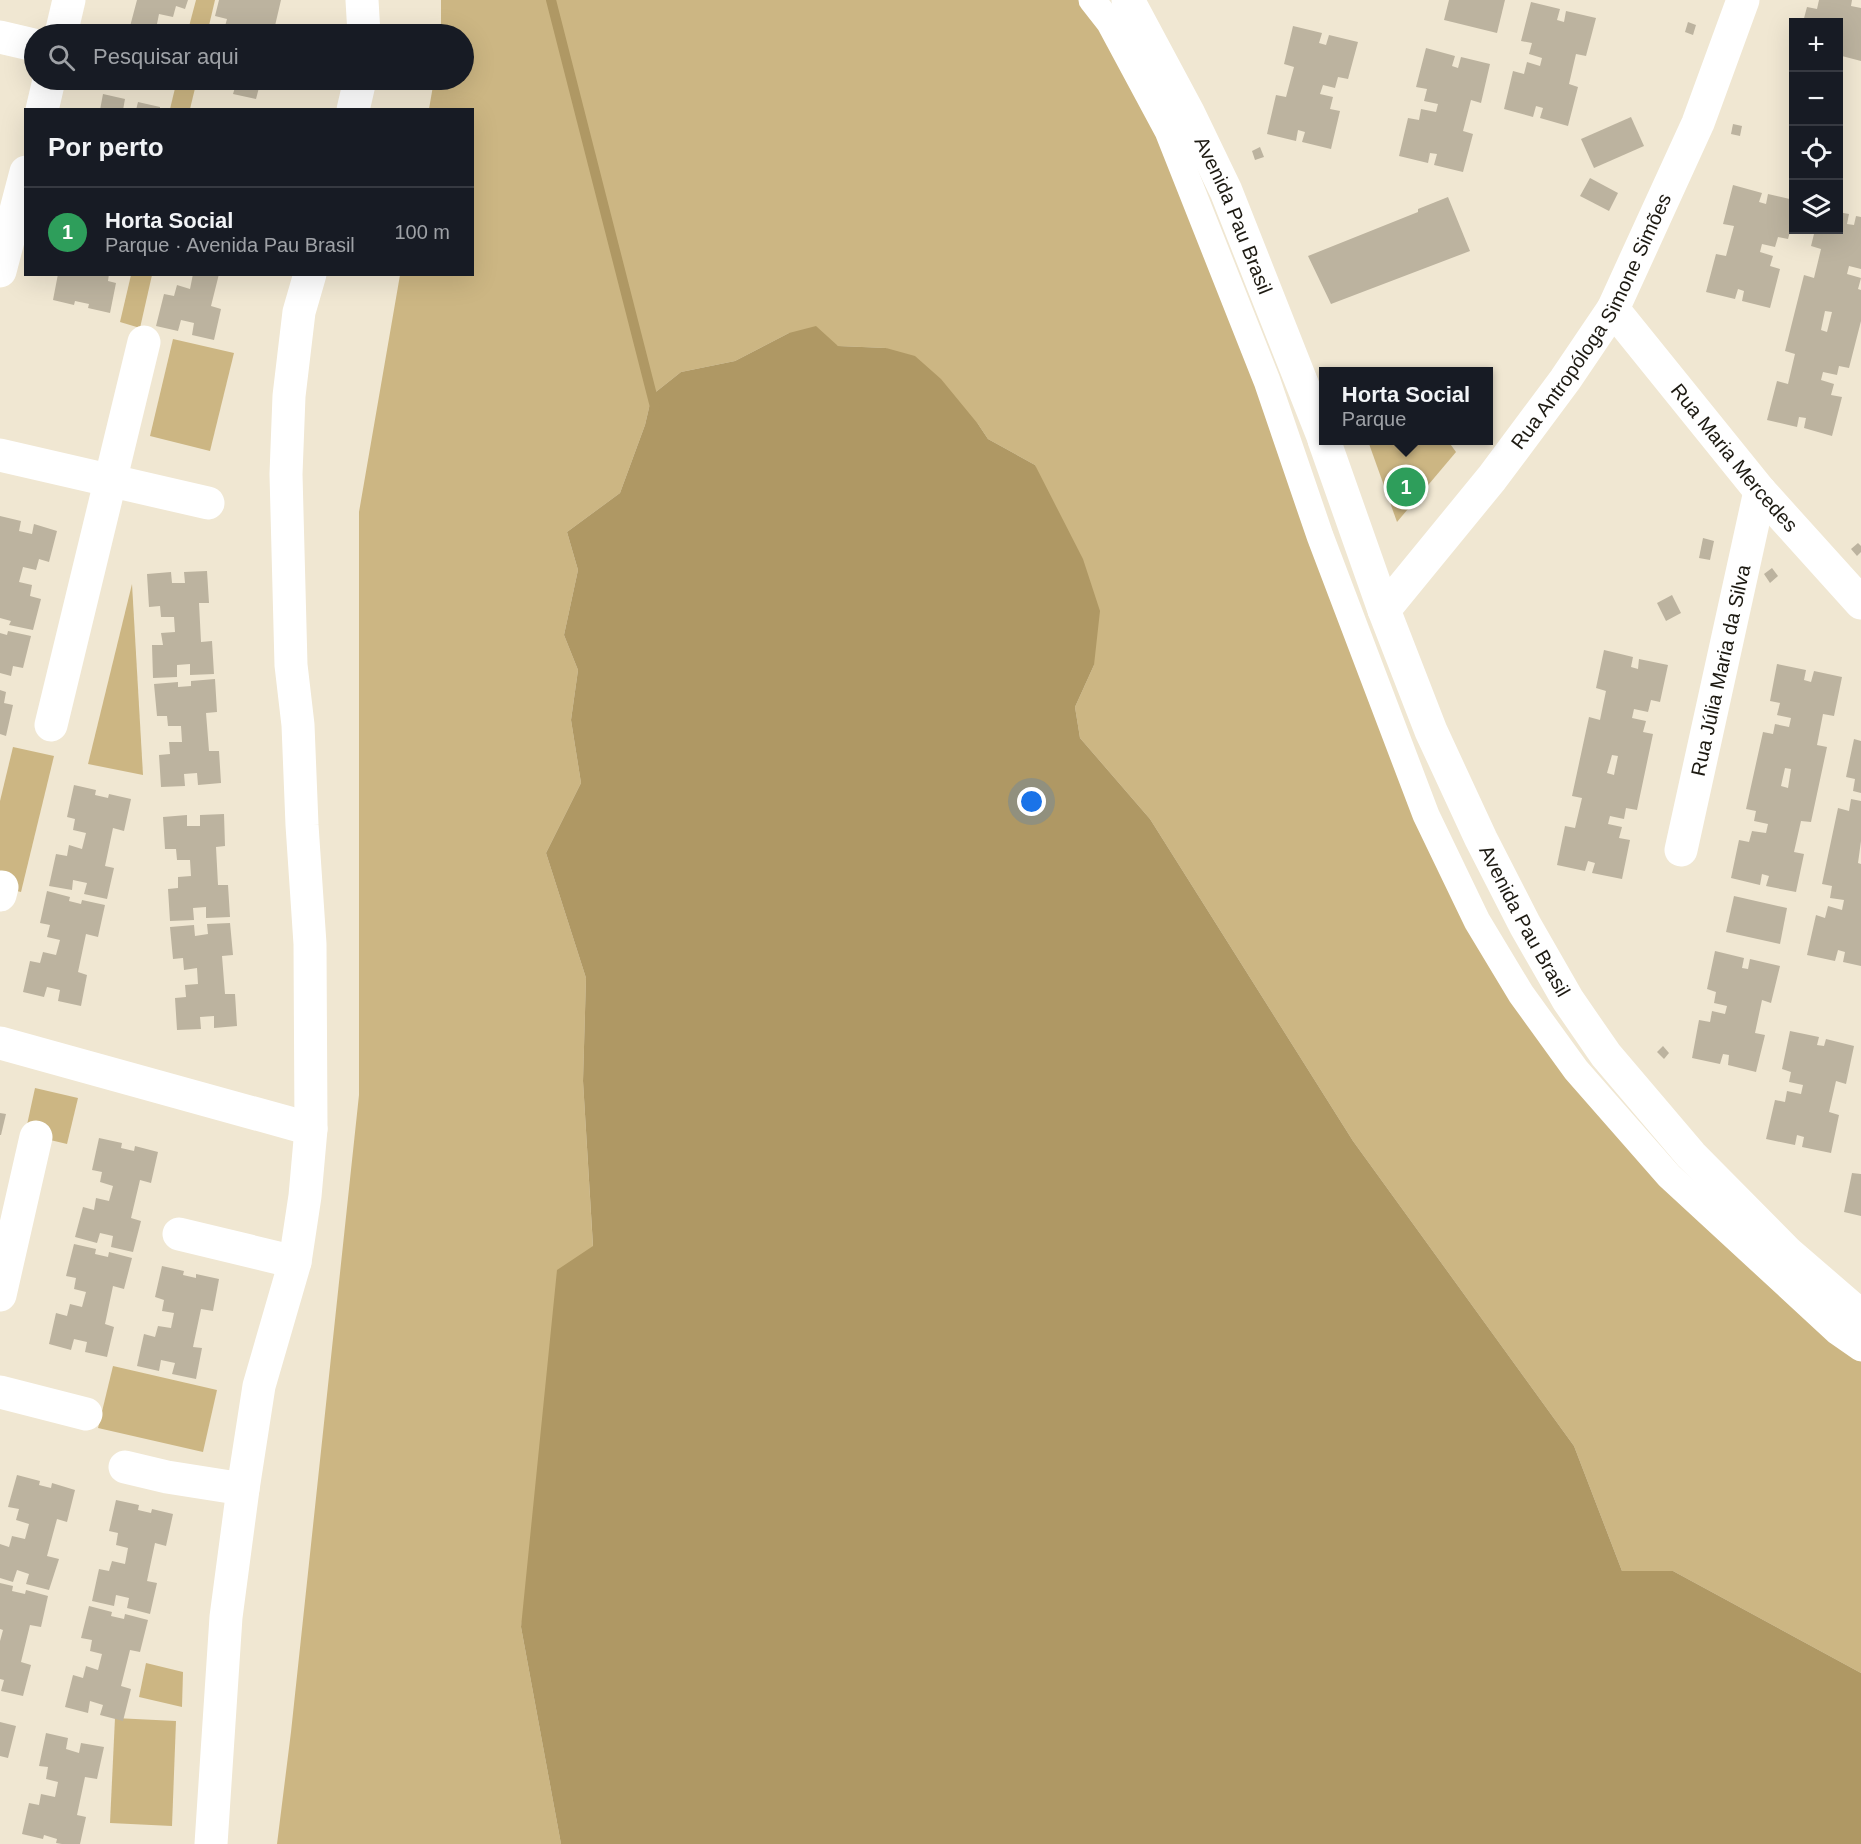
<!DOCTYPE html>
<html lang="pt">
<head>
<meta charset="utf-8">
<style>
  :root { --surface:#171b24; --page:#242831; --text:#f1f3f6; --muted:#9ea1a6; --line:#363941; --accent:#db2777 }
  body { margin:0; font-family:Arial,sans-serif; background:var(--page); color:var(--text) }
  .controls { position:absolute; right:18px; top:18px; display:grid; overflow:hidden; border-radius:0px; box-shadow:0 6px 24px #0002 }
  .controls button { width:54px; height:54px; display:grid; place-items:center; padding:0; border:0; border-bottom:2px solid var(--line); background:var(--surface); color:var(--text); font:30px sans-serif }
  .you { position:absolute; left:1032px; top:802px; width:21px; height:21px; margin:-15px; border:4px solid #fff; border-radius:50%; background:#1a73e8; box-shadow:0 0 0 9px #1a73e833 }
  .badge { display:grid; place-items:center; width:39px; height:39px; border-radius:50%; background:var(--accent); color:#fff; font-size:20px; font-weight:700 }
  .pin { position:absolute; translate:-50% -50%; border:3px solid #fff; box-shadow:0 2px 6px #0006 }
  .popup { position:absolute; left:1319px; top:367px; width:174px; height:78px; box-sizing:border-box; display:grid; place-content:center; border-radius:0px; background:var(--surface); filter:drop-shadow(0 2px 4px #0005); font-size:20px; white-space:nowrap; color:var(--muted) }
  .popup b { font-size:22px; color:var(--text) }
  .popup::after { content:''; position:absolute; left:50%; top:100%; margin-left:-12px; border:12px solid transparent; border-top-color:var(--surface) }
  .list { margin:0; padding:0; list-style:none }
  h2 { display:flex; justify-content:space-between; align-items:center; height:78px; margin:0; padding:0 24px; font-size:26px }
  h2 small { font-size:20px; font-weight:400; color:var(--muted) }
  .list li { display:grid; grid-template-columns:39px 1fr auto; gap:18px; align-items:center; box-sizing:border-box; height:90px; padding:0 24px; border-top:2px solid var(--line) }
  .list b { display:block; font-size:22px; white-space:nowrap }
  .list p { margin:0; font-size:20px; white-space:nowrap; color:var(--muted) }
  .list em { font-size:20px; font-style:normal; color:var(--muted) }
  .icon { flex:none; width:33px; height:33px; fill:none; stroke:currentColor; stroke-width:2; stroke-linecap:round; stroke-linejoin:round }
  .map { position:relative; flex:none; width:1861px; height:1844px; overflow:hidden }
  .search { position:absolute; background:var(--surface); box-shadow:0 6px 24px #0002; left:24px; top:24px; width:450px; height:66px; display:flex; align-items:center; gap:15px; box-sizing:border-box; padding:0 21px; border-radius:33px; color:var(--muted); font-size:22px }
  .panel { position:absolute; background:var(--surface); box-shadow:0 6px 24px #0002; left:24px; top:108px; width:450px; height:168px; border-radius:0px }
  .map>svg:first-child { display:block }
</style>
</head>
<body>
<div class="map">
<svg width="1861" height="1844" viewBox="0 0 1861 1844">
  <rect width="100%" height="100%" fill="#f0e7d2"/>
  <!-- green -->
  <g fill="#ccb683">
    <polygon points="196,0 215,0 207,34 187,34"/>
    <polygon points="441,0 1092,0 1168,131 1426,815 1576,1070 1861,1348 1861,1673 1673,1571 1622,1571 1574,1446 1353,1141 1150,819 1080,738 1075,707 1094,665 1035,465 988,439 978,424 886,348 838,346 789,333 735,361 681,372 652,395 645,425 620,493 567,532 578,570 564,635 578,670 571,720 581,783 546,853 586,978 583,1081 593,1247 521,1627 561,1844 277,1844 291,1732 359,1095 359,512 400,275 472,274 472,110 429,109 434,80 464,80 464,34 441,34"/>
    <polygon points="177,80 197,80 190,109 170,109"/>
    <polygon points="131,275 152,275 140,328 120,322"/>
    <polygon points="173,339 234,353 210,451 150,436"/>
    <polygon points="1368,441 1448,441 1456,452 1397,522"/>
    <polygon points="132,584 143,775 88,764"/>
    <polygon points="13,747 54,756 21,892 0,887 0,801"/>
    <polygon points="35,1088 78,1098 67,1144 25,1134"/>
    <polygon points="113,1366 217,1390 203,1452 98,1428"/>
    <polygon points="146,1663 183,1672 182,1707 139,1697"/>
    <polygon points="115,1718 176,1721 172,1826 110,1823"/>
  </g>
  <!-- water -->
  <polygon fill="#af9864" points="816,326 838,346 886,348 915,356 941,379 978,424 988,439 1035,465 1083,559 1100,611 1094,665 1075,707 1080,738 1150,819 1353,1141 1574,1446 1622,1571 1673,1571 1861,1673 1861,1844 561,1844 521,1627 557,1270 593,1246 583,1081 586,978 546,853 581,783 571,720 578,670 564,635 578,570 567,532 620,493 645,425 652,395 681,372 735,361 789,333"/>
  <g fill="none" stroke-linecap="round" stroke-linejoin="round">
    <!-- stream -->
    <polyline stroke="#af9864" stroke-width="10" points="551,0 655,407"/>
  </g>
  <!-- building -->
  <g fill="#bcb39f" fill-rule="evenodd">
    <polygon points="137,0 188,0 185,9 176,6 173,17 159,14 156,29 168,32 168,34 128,34"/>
    <polygon points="219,0 281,0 274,30 263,28 261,34 235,34 236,33 224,30 227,19 215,16"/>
    <polygon points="1449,0 1505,0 1497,33 1444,20"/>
    <polygon points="1819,0 1852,0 1851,6 1861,8 1861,61 1838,55 1838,22 1803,22 1807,7 1817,9"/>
    <polygon points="1531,2 1560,9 1557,20 1564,22 1566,11 1596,18 1586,56 1576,54 1569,84 1578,87 1568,126 1540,118 1543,108 1536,106 1533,117 1504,109 1513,71 1524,74 1527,62 1540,66 1542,58 1529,54 1532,43 1521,41"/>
    <polygon points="1688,22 1696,25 1693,35 1685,32"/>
    <polygon points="1293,26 1322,33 1319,43 1326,45 1329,35 1358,42 1348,79 1338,77 1335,88 1323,85 1320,94 1333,97 1330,109 1340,111 1331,149 1302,142 1305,132 1298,130 1296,141 1267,134 1276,95 1286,97 1294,67 1284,64"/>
    <polygon points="1426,48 1455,56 1452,66 1458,68 1461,57 1490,64 1481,103 1471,100 1463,131 1473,134 1463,172 1434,165 1437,154 1430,153 1428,163 1399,156 1408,118 1419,120 1421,109 1436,112 1438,104 1424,101 1427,89 1416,87"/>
    <polygon points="200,80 223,80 221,90 198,85"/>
    <polygon points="223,80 261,80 256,99 233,94 236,84"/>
    <polygon points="103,94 125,99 123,110 100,110"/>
    <polygon points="138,102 160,107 160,110 136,110"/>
    <polygon points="1631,117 1644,146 1594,168 1581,139"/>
    <polygon points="1733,124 1742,126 1740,136 1731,134"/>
    <polygon points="1260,147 1264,157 1255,160 1252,151"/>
    <polygon points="1590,178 1618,193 1609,211 1580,196"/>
    <polygon points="1733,185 1762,193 1759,202 1766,204 1768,194 1794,200 1794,217 1788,239 1778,237 1775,247 1762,244 1760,252 1773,256 1770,266 1780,269 1770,308 1742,301 1744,291 1738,289 1735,299 1706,292 1716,254 1726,256 1734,226 1723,224"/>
    <polygon points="1448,197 1470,251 1331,304 1308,256 1418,212 1418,209"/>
    <path d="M1838 212 1849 214 1847 224 1854 225 1856 216 1861 217V269L1849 266 1847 274 1861 278 1858 289 1861 290V321L1849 368 1839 366 1837 375 1823 372 1821 380 1834 384 1831 395 1842 397 1832 436 1804 428 1806 418 1799 417 1797 427 1767 420 1777 381 1788 384 1795 354 1785 351 1804 275 1814 278 1821 249 1811 246 1815 230H1838ZM1825 311 1832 312 1827 332 1821 330Z"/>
    <polygon points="58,274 109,274 108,281 116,283 110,313 88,308 89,304 75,301 74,305 53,300"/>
    <polygon points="193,274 219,274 211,306 221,309 214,340 192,335 194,323 181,320 178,331 156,326 164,294 174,296 177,285 190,289"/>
    <polygon points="0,516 21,521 19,531 32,534 34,524 57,531 49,562 39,559 36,570 23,567 19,582 32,585 30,596 41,599 33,630 9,625 11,621 0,618"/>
    <polygon points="1703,538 1714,541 1710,560 1699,558"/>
    <polygon points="1858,543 1861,546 1861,552 1857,556 1851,549"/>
    <polygon points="1772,568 1778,576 1770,583 1764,574"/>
    <polygon points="207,571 209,603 199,603 201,642 212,641 214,674 190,675 190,664 177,665 177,677 153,678 152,645 163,645 161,633 175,632 174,617 161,617 160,606 149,607 147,574 171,572 172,583 185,583 184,572"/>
    <polygon points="1672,595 1681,613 1666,621 1657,603"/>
    <polygon points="8,631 31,636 23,668 13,666 11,676 0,673 0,633 7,635"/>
    <path d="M1604 650 1633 657 1631 667 1638 669 1639 659 1668 665 1660 702 1651 700 1648 712 1634 709 1632 718 1646 721 1643 732 1653 734 1637 810 1626 808 1624 819 1610 816 1608 824 1622 827 1619 838 1630 840 1622 879 1592 873 1595 863 1588 861 1585 871 1557 865 1565 826 1575 828 1582 798 1572 796 1589 717 1600 720 1606 691 1596 688ZM1612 755 1618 756 1614 775 1607 773Z"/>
    <path d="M1777 664 1806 670 1804 680 1811 682 1814 671 1842 677 1834 716 1823 714 1817 745 1827 747 1811 822 1801 821 1794 852 1804 854 1796 892 1766 886 1769 876 1762 874 1760 885 1731 878 1739 840 1749 842 1752 831 1766 833 1768 824 1754 821 1756 811 1746 809 1763 732 1773 734 1775 724 1789 727 1791 718 1777 715 1780 703 1770 701ZM1785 768 1791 769 1788 788 1781 786Z"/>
    <polygon points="215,679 217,712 206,713 209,751 219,751 221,783 198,785 197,773 184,774 185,786 161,787 159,755 170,754 169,742 182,742 181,726 168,726 167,716 157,716 154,684 178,682 178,687 191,686 191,681"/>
    <polygon points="0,690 6,692 4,703 13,705 6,736 0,734"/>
    <polygon points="1854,739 1861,741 1861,793 1853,791 1855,779 1846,777"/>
    <polygon points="74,785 96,790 95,795 108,798 109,794 131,799 124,831 113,828 105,866 114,868 107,899 84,894 87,883 73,880 72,890 49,886 56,854 67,856 69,845 82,849 86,833 73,830 75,819 67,817"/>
    <polygon points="1851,799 1861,801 1861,841 1858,863 1861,864 1861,966 1843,962 1845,952 1838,950 1835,961 1807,955 1816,915 1825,918 1828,906 1842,910 1844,900 1830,898 1832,886 1822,884 1838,808 1849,811"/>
    <polygon points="224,814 225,846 216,847 218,885 228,885 230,917 206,918 206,907 193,908 194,920 170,921 168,889 178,888 178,877 191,876 190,860 177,860 176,849 165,849 163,817 187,815 187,826 200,826 200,815"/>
    <polygon points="47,891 70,897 69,901 81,904 82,900 105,905 98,937 86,934 78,972 87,975 81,1006 58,1001 60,990 47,987 44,997 23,992 30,961 40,963 43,952 56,955 60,940 47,937 50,925 40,923"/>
    <polygon points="1734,896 1787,908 1780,944 1726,932"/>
    <polygon points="230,923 233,955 222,956 225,994 235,994 237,1026 214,1028 214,1016 200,1017 201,1029 177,1030 175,998 186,997 185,985 198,984 197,968 184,970 183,958 173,959 170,927 194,925 195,936 208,934 207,924"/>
    <polygon points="1715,951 1744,958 1742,968 1748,969 1750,959 1780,966 1771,1003 1762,1000 1755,1033 1765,1035 1756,1072 1728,1065 1729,1055 1723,1054 1720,1064 1692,1058 1699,1020 1710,1022 1712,1011 1725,1014 1727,1006 1714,1003 1716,992 1707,989"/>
    <polygon points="1790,1031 1819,1037 1817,1045 1824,1046 1826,1039 1854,1046 1846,1084 1836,1081 1829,1112 1839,1115 1831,1153 1802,1147 1804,1137 1797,1135 1795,1145 1766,1139 1775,1100 1785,1102 1787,1091 1801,1094 1803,1085 1789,1082 1791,1072 1782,1069"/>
    <polygon points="1663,1046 1669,1053 1664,1059 1657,1052"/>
    <polygon points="0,1113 6,1114 1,1135 0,1135"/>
    <polygon points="99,1138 122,1143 121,1148 134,1151 135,1146 158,1152 151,1183 140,1180 131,1218 141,1221 133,1252 111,1247 113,1236 100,1233 97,1243 75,1237 83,1207 94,1210 96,1198 109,1201 113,1186 100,1182 102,1172 92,1170"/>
    <polygon points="1852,1173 1861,1174 1861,1216 1844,1212"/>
    <polygon points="74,1244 96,1249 95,1254 108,1257 109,1252 132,1258 124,1289 113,1286 105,1324 114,1327 107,1357 85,1352 87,1342 74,1339 71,1350 49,1344 56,1313 67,1316 70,1304 82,1307 86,1292 74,1289 76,1278 66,1276"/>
    <polygon points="162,1266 184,1271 183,1275 196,1278 196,1274 219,1279 213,1311 201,1309 193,1347 202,1348 196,1379 172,1374 175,1363 161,1360 159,1371 137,1366 144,1334 155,1337 158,1326 171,1328 174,1313 162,1311 164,1300 155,1297"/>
    <polygon points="17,1475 40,1481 39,1485 51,1488 52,1483 75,1490 67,1522 57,1519 47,1556 59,1559 49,1590 26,1584 29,1574 17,1570 13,1582 0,1578 0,1544 9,1547 12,1536 25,1539 29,1524 16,1520 19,1509 8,1507"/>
    <polygon points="116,1500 139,1505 138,1510 151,1513 152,1509 173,1514 166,1546 155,1543 147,1581 157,1583 150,1614 127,1608 129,1598 116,1595 114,1606 92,1601 99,1569 109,1571 112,1561 125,1564 128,1548 116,1545 118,1533 109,1531"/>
    <polygon points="0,1583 13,1586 12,1591 25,1594 26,1590 48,1596 41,1627 30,1625 21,1662 31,1665 23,1696 1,1691 4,1680 0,1679 0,1641 3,1630 0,1629"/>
    <polygon points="89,1606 112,1612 111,1616 124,1619 125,1614 148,1620 140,1652 130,1650 121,1686 131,1689 123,1721 100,1715 103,1705 90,1701 88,1713 65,1707 73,1675 83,1678 86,1666 98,1670 102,1654 90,1651 92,1640 81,1638"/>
    <polygon points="0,1722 16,1726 8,1758 0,1756"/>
    <polygon points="46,1733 68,1738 66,1749 79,1753 81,1743 104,1747 97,1779 85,1777 77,1815 86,1817 80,1844 62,1844 56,1843 57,1839 44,1835 43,1839 22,1834 29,1803 39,1805 41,1794 55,1797 58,1782 46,1779 48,1767 39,1766"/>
  </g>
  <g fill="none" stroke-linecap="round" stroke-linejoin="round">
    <!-- pedestrian -->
    <polyline stroke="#fff" stroke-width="27" points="1092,0 1110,23 1168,131 1267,381 1320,536 1426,815 1477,921 1521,994 1576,1070 1669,1176 1838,1332 1861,1348"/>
    <!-- minor -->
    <g stroke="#fff" stroke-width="33">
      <polyline points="362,0 364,34"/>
      <path id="s1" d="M1128 0 1188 112 1226 191 1324 439"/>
      <polyline points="61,34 69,0"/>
      <polyline points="0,37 34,45"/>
      <polyline points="42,110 49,80"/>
      <polyline points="353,110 360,80"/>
      <polyline points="0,271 26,172"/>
      <path id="s2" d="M1613 309 1760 491 1861 603"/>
      <path id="s3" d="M1324 440 1384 610 1431 731 1481 839 1525 925 1568 1000 1606 1055 1691 1155 1788 1253 1861 1316"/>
      <polyline points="0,455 208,503"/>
      <path id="s4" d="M1384 610 1492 478 1565 380 1613 309 1698 123 1743 0"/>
      <polyline points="51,725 144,342"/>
      <path id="s5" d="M1681 850 1760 491"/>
      <polyline points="0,895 2,887"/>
      <polyline points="0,1043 311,1129"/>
      <polyline points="179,1234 295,1262"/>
      <polyline points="0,1295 36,1137"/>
      <polyline points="0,1392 86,1414"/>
      <polyline points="125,1467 167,1477 243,1489"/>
      <polyline points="211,1844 226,1617 243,1489 259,1386 295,1262 305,1196 311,1129 310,944 302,825 298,725 291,665 286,474 289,396 299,312 310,274"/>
    </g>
  </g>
  <g text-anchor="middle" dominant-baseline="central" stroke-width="6" stroke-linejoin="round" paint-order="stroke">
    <!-- street labels -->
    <g font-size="20" fill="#1d1a12" stroke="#fef4df">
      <text stroke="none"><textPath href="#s1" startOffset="240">Avenida Pau Brasil</textPath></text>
      <text stroke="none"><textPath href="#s4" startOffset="357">Rua Antropóloga Simone Simões</textPath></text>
      <text stroke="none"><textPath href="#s2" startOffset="192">Rua Maria Mercedes</textPath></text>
      <text stroke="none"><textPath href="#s5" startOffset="184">Rua Júlia Maria da Silva</textPath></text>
      <text stroke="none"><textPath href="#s3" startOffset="522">Avenida Pau Brasil</textPath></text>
    </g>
  </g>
</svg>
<div class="controls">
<button>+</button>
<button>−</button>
<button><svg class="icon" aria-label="locate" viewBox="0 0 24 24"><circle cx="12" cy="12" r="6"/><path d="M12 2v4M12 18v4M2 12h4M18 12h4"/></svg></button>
<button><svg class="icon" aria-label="layers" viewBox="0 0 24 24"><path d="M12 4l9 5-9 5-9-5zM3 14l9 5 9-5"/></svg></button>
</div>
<div class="you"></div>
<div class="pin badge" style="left:1406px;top:487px;background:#2e9e5b">1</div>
<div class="popup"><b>Horta Social</b>Parque</div>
<div class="search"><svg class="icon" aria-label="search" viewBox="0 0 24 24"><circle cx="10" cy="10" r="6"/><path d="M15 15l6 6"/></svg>Pesquisar aqui</div>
<section class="panel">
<h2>Por perto<small></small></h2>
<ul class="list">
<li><span class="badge" style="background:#2e9e5b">1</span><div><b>Horta Social</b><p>Parque · Avenida Pau Brasil</p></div><em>100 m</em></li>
</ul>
</section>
</div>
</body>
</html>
